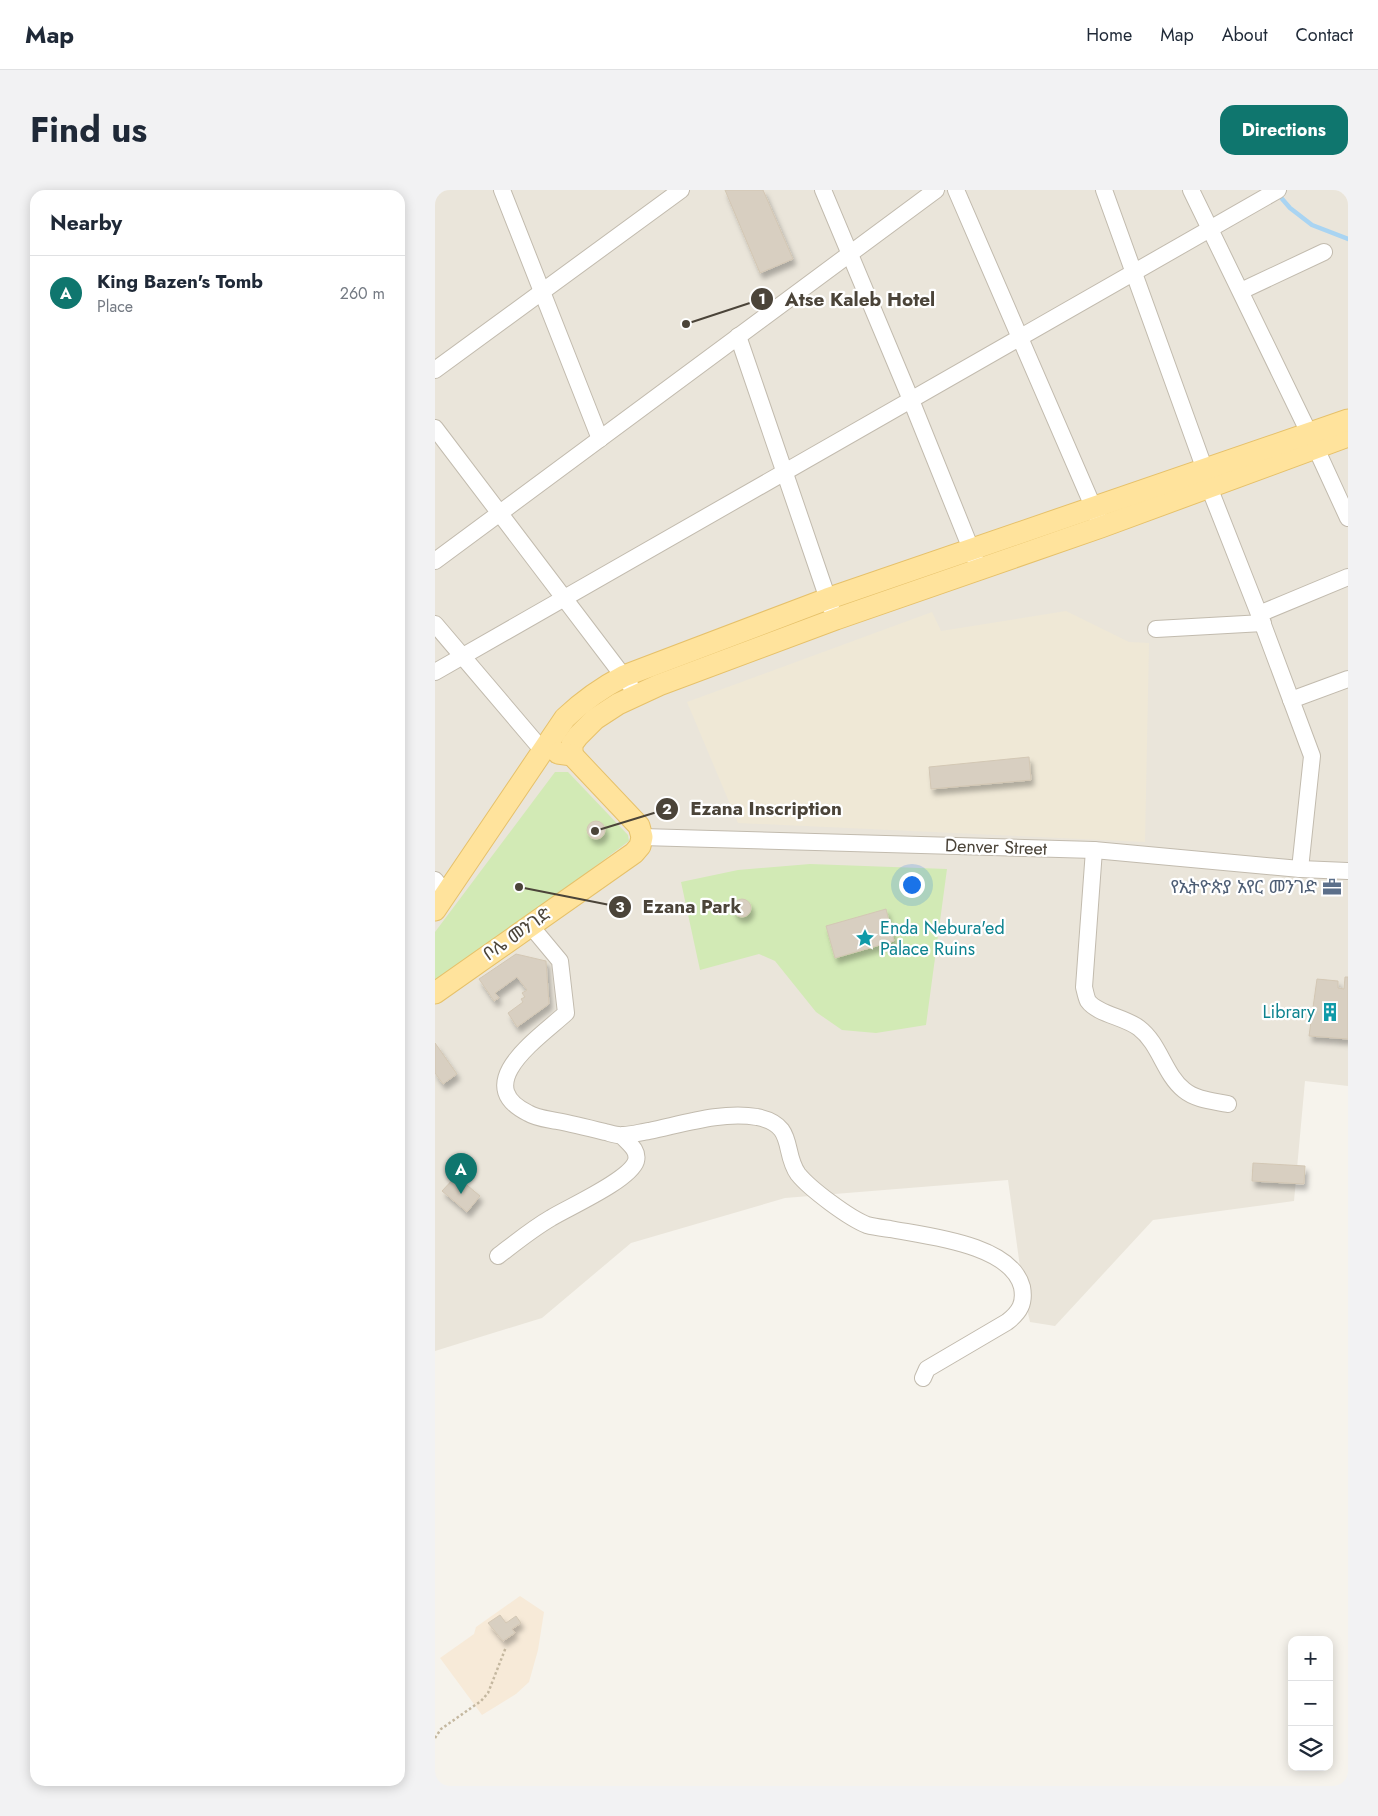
<!DOCTYPE html>
<html lang="en">
<head>
<meta charset="utf-8">
<style>
  :root { --surface:#fff; --page:#f2f2f3; --text:#1f2937; --muted:#747a83; --line:#e0e1e3; --accent:#0f766e }
  body { margin:0; font-family:Jost,"Noto Sans Ethiopic",sans-serif; background:var(--page); color:var(--text) }
  .controls { position:absolute; right:15px; bottom:15px; display:grid; overflow:hidden; border-radius:10px; box-shadow:0 2px 12px #0003 }
  .controls button { width:45px; height:45px; display:grid; place-items:center; padding:0; border:0; border-bottom:1px solid var(--line); background:var(--surface); color:var(--text); font:25px sans-serif }
  .you { position:absolute; left:476px; top:694px; width:18px; height:18px; margin:-12px; border:4px solid #fff; border-radius:50%; background:#1a73e8; box-shadow:0 0 0 8px #1a73e833 }
  .badge { display:grid; place-items:center; width:32px; height:32px; border-radius:50%; background:var(--accent); color:#fff; font-size:16px; font-weight:700 }
  .pin { position:absolute; translate:-50% -41px; filter:drop-shadow(0 1px 2px #0008) }
  .pin::after { content:''; position:absolute; top:26px; width:18px; height:15px; background:inherit; clip-path:polygon(0 0,100% 0,50% 100%) }
  .list { margin:0; padding:0; list-style:none }
  h2 { display:flex; justify-content:space-between; align-items:center; height:65px; margin:0; padding:0 20px; font-size:21px }
  h2 small { font-size:16px; font-weight:400; color:var(--muted) }
  .list li { display:grid; grid-template-columns:32px 1fr auto; gap:15px; align-items:center; box-sizing:border-box; height:75px; padding:0 20px; border-top:1px solid var(--line) }
  .list b { display:block; font-size:19px; white-space:nowrap }
  .list p { margin:0; font-size:16px; white-space:nowrap; color:var(--muted) }
  .list em { font-size:16px; font-style:normal; color:var(--muted) }
  .icon { flex:none; width:28px; height:28px; fill:none; stroke:currentColor; stroke-width:2; stroke-linecap:round; stroke-linejoin:round }
  .map { position:relative; flex:none; width:913px; height:1596px; overflow:hidden; border-radius:15px }
  header { display:flex; align-items:center; gap:30px; box-sizing:border-box; height:70px; padding:0 25px; background:var(--surface); border-bottom:1px solid var(--line) }
  header strong { font-size:24px }
  nav { display:flex; gap:28px; margin-inline-start:auto; font-size:18px }
  .intro { display:flex; align-items:center; justify-content:space-between; box-sizing:border-box; height:120px; padding:0 30px }
  h1 { margin:0; font-size:35px }
  .button { padding:12px 22px; border-radius:15px; background:var(--accent); color:#fff; font-size:18px; font-weight:700 }
  main { display:flex; gap:30px; padding:0 30px }
  aside { flex:1; background:var(--surface); border-radius:15px; box-shadow:0 2px 12px #0003 }
  .map>svg:first-child { display:block }
</style>
</head>
<body>
<header>
<strong>Map</strong>
<nav><a>Home</a><a>Map</a><a>About</a><a>Contact</a></nav>
</header>
<div class="intro"><h1>Find us</h1><a class="button">Directions</a></div>
<main>
<aside>
<h2>Nearby<small></small></h2>
<ul class="list">
<li><span class="badge">A</span><div><b>King Bazen's Tomb</b><p>Place</p></div><em>260 m</em></li>
</ul>
</aside>
<div class="map">
<svg width="913" height="1596" viewBox="0 0 913 1596">
  <defs>
    <filter id="shadow"><feDropShadow dx="3" dy="5.5" stdDeviation="2.5" flood-color="#0004"/></filter>
  </defs>
  <rect width="100%" height="100%" fill="#f6f3ec"/>
  <!-- residential -->
  <polygon fill="#eae5da" points="0,0 913,0 913,896 870,891 859,1011 718,1030 620,1136 595,1132 589,1106 573,990 350,1008 196,1053 107,1128 0,1161"/>
  <!-- commercial -->
  <polygon fill="#f7ead8" points="85,1406 109,1422 103,1460 94,1492 81,1504 47,1525 5,1468 39,1444 41,1437"/>
  <!-- education -->
  <polygon fill="#efe8d6" points="631,421 694,452 714,453 710,652 303,633 252,512 497,422 506,441"/>
  <!-- green -->
  <g fill="#d2eab5">
    <polygon points="120,582 133,582 193,645 194,651 0,796 0,742"/>
    <polygon points="375,674 512,679 491,835 441,843 407,840 381,822 340,771 324,764 265,780 246,692 303,680"/>
  </g>
  <g fill="none" stroke-linecap="round" stroke-linejoin="round">
    <!-- stream -->
    <polyline stroke="#a9d4f2" stroke-width="4.5" points="842,3 855,18 877,35 913,49"/>
  </g>
  <!-- building -->
  <g fill="#d8cfc1" stroke="#d3c7b4" filter="url(#shadow)">
    <polygon points="290,0 328,0 358,69 325,83"/>
    <polygon points="594,567 596,590 496,599 494,577"/>
    <circle cx="161" cy="640" r="9"/>
    <circle cx="307" cy="718" r="9"/>
    <polygon points="451,719 459,751 400,768 391,736"/>
    <polygon points="81,764 111,771 114,814 82,837 73,823 88,812 86,809 90,807 87,803 92,800 82,787 60,803 64,808 59,811 44,789"/>
    <polygon points="910,787 913,787 913,849 874,846 882,789 903,791 903,798 909,799"/>
    <polygon points="0,853 22,884 8,894 0,883"/>
    <polygon points="818,973 870,976 869,994 817,991"/>
    <polygon points="21,986 45,1006 32,1022 7,1001"/>
    <polygon points="65,1425 71,1433 81,1426 86,1433 77,1439 80,1443 68,1451 53,1433"/>
  </g>
  <g fill="none" stroke-linecap="round" stroke-linejoin="round">
    <!-- minor casing -->
    <g stroke="#c2bbae" stroke-width="18">
      <g id="minor">
        <polyline points="67,0 165,249"/>
        <polyline points="388,0 476,210 540,369"/>
        <polyline points="521,0 663,328"/>
        <polyline points="669,0 770,280 774,297 824,424 877,566 865,679"/>
        <polyline points="756,0 874,243 913,328"/>
        <polyline points="806,101 889,62"/>
        <polyline points="303,146 396,418"/>
        <polyline points="0,180 246,0"/>
        <polyline points="0,238 195,495"/>
        <polyline points="0,371 501,0"/>
        <polyline points="824,424 913,387"/>
        <polyline points="0,434 108,561"/>
        <polyline points="721,439 828,433"/>
        <polyline points="0,482 843,0"/>
        <polyline points="856,510 913,489"/>
        <polyline points="207,647 659,660 865,679 913,681"/>
        <path d="M659 660 649 797C650 801 651 807 653 811 662 824 690 827 704 838 725 854 729 884 749 900 761 910 779 911 793 914"/>
        <polyline points="0,690 11,704"/>
        <path d="M95 735 125 771 131 823C105 847 34 894 93 923 101 928 112 929 122 931 138 934 154 938 170 942 175 943 182 946 188 945 197 945 206 942 214 941 248 934 287 921 322 927 362 935 347 962 363 984 375 999 414 1028 432 1035 439 1037 448 1038 455 1039 491 1046 576 1054 587 1097 590 1113 585 1122 572 1132L492 1179 488 1188"/>
        <path d="M63 1066C80 1053 97 1039 116 1028 134 1017 195 990 201 971 204 960 193 953 187 946"/>
      </g>
    </g>
    <!-- major casing -->
    <g stroke="#e6c16a" stroke-width="23">
      <g id="major">
        <polyline points="137,565 137,554 143,546 160,529 183,514 224,495 401,429 666,337 913,246"/>
        <path d="M0 720 130 528C148 511 166 498 189 486L392 409 913 230"/>
        <polyline points="0,803 199,663 205,656 207,647 204,636 137,565 123,563"/>
      </g>
    </g>
    <!-- path -->
    <polyline stroke="#c4b79f" stroke-width="2.5" stroke-dasharray="2.5 2.5" stroke-linecap="butt" points="0,1548 6,1539 46,1511 53,1503 71,1457"/>
    <!-- minor -->
    <use href="#minor" stroke="#fff" stroke-width="16"/>
    <!-- major -->
    <use href="#major" stroke="#ffe39c" stroke-width="21"/>
  </g>
  <!-- icons -->
  <defs>
    <g id="office-bare" transform="scale(1.5)"><path d="M-6-3h4V-5.5h4V-3h4V5H-6ZM-1-4.5V-3h2v-1.5ZM-6 0V1H6V0Z" fill="#5c6f8a" stroke="#fff" stroke-width="2.5" paint-order="stroke"/></g>
    <g id="sight-bare" transform="scale(1.5)"><path d="M0-6L1.8-2.2L6-1.7L2.9 1.2L3.7 5.4L0 3.3L-3.7 5.4L-2.9 1.2L-6-1.7L-1.8-2.2Z" fill="#0f9aa8" stroke="#fff" stroke-width="2.5" paint-order="stroke"/></g>
    <g id="building-bare" transform="scale(1.5)"><path d="M-4-6H4V6H1V3H-1V6H-4ZM-2.5-4.3h1.7v1.8h-1.7ZM.8-4.3h1.7v1.8H.8ZM-2.5-1h1.7V.8h-1.7ZM.8-1h1.7V.8H.8Z" fill="#0f9aa8" stroke="#fff" stroke-width="2.5" paint-order="stroke"/></g>
  </defs>
  <g fill-rule="evenodd">
    <use href="#office-bare" x="897" y="697"/>
    <use href="#sight-bare" x="430" y="748"/>
    <use href="#building-bare" x="895" y="822"/>
  </g>
  <g text-anchor="middle" dominant-baseline="central" stroke-width="4.5" stroke-linejoin="round" paint-order="stroke">
    <!-- street labels -->
    <g font-size="18" fill="#4b4439" stroke="#fff">
      <text transform="translate(561 657) rotate(2)">Denver Street</text>
      <text transform="translate(82 744) rotate(-35)">ቦሌ መንገድ</text>
    </g>
    <!-- service labels -->
    <g font-size="18" fill="#4e5e75" stroke="#fff" text-anchor="end">
      <text x="882" y="697">የኢትዮጵያ አየር መንገድ</text>
    </g>
    <!-- culture labels -->
    <g font-size="18" fill="#0d838f" stroke="#fff" text-anchor="start">
      <text x="445" y="738">Enda Nebura'ed<tspan x="445" dy="21">Palace Ruins</tspan></text>
      <text x="880" y="822" text-anchor="end">Library</text>
    </g>
  </g>
  <!-- callouts -->
  <path fill="none" stroke="#4b4439" stroke-width="2" d="M251 134L327 109M160 641L232 619M84 697L185 717"/>
  <g fill="#4b4439" stroke="#fff" stroke-width="2">
    <circle cx="251" cy="134" r="5"/>
    <circle cx="160" cy="641" r="5"/>
    <circle cx="84" cy="697" r="5"/>
    <circle cx="327" cy="109" r="12"/>
    <circle cx="232" cy="619" r="12"/>
    <circle cx="185" cy="717" r="12"/>
  </g>
  <g font-size="15" text-anchor="middle" font-weight="bold" fill="#fff">
    <text x="327" y="114">1</text>
    <text x="232" y="624">2</text>
    <text x="185" y="722">3</text>
  </g>
  <g font-size="19" text-anchor="middle" font-weight="bold" fill="#4b4439" stroke="#fff" stroke-width="4.5" stroke-linejoin="round" paint-order="stroke">
    <text x="425" y="116">Atse Kaleb Hotel</text>
    <text x="331" y="625">Ezana Inscription</text>
    <text x="257" y="723">Ezana Park</text>
  </g>
</svg>
<div class="controls">
<button>+</button>
<button>−</button>
<button><svg class="icon" aria-label="layers" viewBox="0 0 24 24"><path d="M12 4l9 5-9 5-9-5zM3 14l9 5 9-5"/></svg></button>
</div>
<div class="you"></div>
<div class="pin badge" style="left:26px;top:1004px">A</div>
</div>
</main>
</body>
</html>
